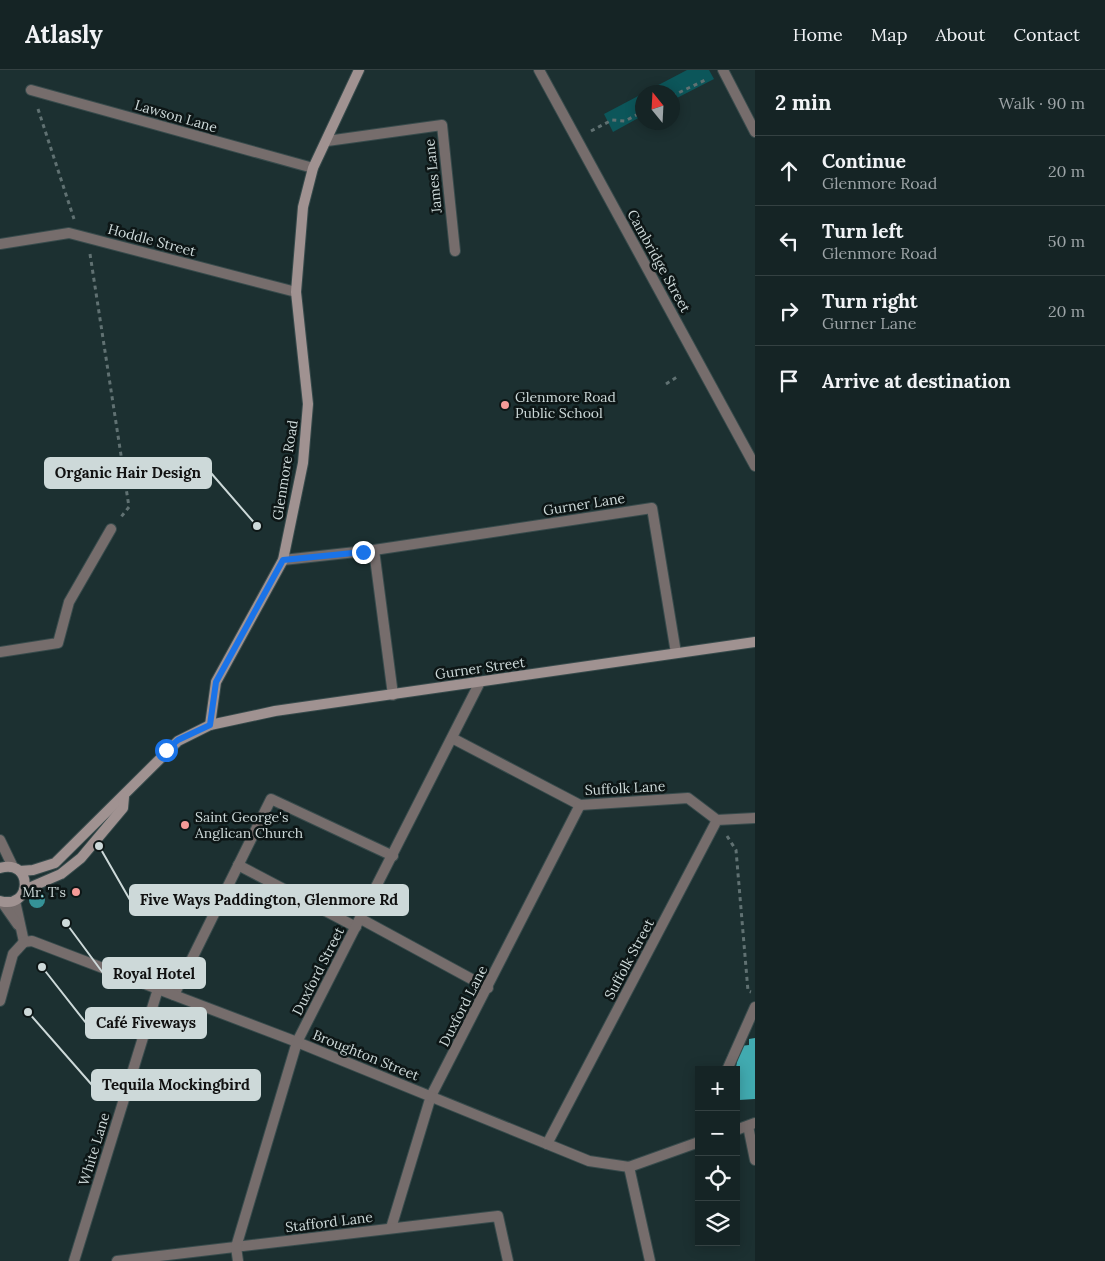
<!DOCTYPE html>
<html lang="en">
<head>
<meta charset="utf-8">
<style>
  :root { --surface:#152425; --page:#1e2c2d; --text:#f1f3f6; --muted:#9da4a7; --line:#344142 }
  body { margin:0; font-family:Lora,serif; background:var(--page); color:var(--text) }
  .controls { position:absolute; right:15px; bottom:15px; display:grid; overflow:hidden; border-radius:0px; box-shadow:0 2px 12px #0003 }
  .controls button { width:45px; height:45px; display:grid; place-items:center; padding:0; border:0; border-bottom:1px solid var(--line); background:var(--surface); color:var(--text); font:25px sans-serif }
  .compass { position:absolute; left:635px; top:15px; width:45px; height:45px; border-radius:50%; background:var(--surface); box-shadow:0 2px 12px #0003; rotate:342deg }
  .stop { position:absolute; width:15px; height:15px; margin:-11px; border:4px solid #1a73e8; border-radius:50%; background:#fff }
  .stop.end { background:#1a73e8; border-color:#fff; box-shadow:0 1px 5px #0008 }
  .list { margin:0; padding:0; list-style:none }
  h2 { display:flex; justify-content:space-between; align-items:center; height:65px; margin:0; padding:0 20px; font-size:21px }
  h2 small { font-size:16px; font-weight:400; color:var(--muted) }
  .list li { display:grid; grid-template-columns:32px 1fr auto; gap:15px; align-items:center; box-sizing:border-box; height:70px; padding:0 20px; border-top:1px solid var(--line) }
  .list b { display:block; font-size:19px; white-space:nowrap }
  .list p { margin:0; font-size:16px; white-space:nowrap; color:var(--muted) }
  .list em { font-size:16px; font-style:normal; color:var(--muted) }
  .icon { flex:none; width:28px; height:28px; fill:none; stroke:currentColor; stroke-width:2; stroke-linecap:round; stroke-linejoin:round }
  .map { position:relative; flex:none; width:755px; height:1191px; overflow:hidden }
  header { display:flex; align-items:center; gap:30px; box-sizing:border-box; height:70px; padding:0 25px; background:var(--surface); border-bottom:1px solid var(--line) }
  header strong { font-size:24px }
  nav { display:flex; gap:28px; margin-inline-start:auto; font-size:18px }
  main { display:flex }
  aside { flex:1; background:var(--surface) }
  .map>svg:first-child { display:block }
</style>
</head>
<body>
<header>
<strong>Atlasly</strong>
<nav><a>Home</a><a>Map</a><a>About</a><a>Contact</a></nav>
</header>
<main>
<div class="map">
<svg width="755" height="1191" viewBox="0 0 755 1191">
  <rect width="100%" height="100%" fill="#1c3031"/>
  <!-- green -->
  <g fill="#0c565a">
    <polygon points="687,0 709,0 714,9 673,30 672,22 645,22"/>
    <polygon points="642,24 642,46 613,62 604,44"/>
  </g>
  <!-- building -->
  <polygon fill="#41aab0" points="755,968 755,1029 739,1030 736,997 740,976 749,975 749,969"/>
  <g fill="none" stroke-linecap="round" stroke-linejoin="round">
    <!-- lane casing -->
    <g stroke="#384b4c" stroke-width="12">
      <g id="lane">
        <polyline points="723,0 755,62"/>
        <polyline points="31,20 313,98"/>
        <polyline points="327,71 442,55 455,181"/>
        <polyline points="0,582 58,573 69,532 111,459"/>
        <polyline points="452,668 580,735 688,728 717,750"/>
        <polyline points="238,795 356,857"/>
        <polyline points="361,849 488,918"/>
        <polyline points="174,925 271,729 393,786"/>
        <polyline points="727,1000 755,937"/>
        <polyline points="748,1056 755,1090"/>
        <polyline points="391,1158 431,1026 580,735"/>
        <polyline points="74,1191 158,919"/>
        <polyline points="117,1191 498,1146 508,1191"/>
      </g>
    </g>
    <!-- street casing -->
    <g stroke="#384b4c" stroke-width="12">
      <g id="street">
        <polyline points="539,0 755,396"/>
        <polyline points="0,174 69,163 296,222"/>
        <polyline points="374,480 393,625"/>
        <polyline points="283,490 374,480 652,438 676,583"/>
        <polyline points="0,770 13,797"/>
        <polyline points="15,831 24,872"/>
        <polyline points="2,832 18,855"/>
        <polyline points="24,872 32,871 297,972 589,1091 629,1097 699,1072"/>
        <polyline points="0,931 13,884 24,872"/>
        <polyline points="736,1060 755,1053"/>
        <polyline points="547,1074 717,750 755,748"/>
        <polyline points="629,1097 650,1191"/>
        <polyline points="238,1191 236,1177 297,972 480,612"/>
      </g>
    </g>
    <!-- secondary casing -->
    <g stroke="#384b4c" stroke-width="12">
      <g id="secondary">
        <polyline points="210,655 216,612 283,490 303,393 308,334 296,222 303,137 313,98 359,0"/>
        <path d="M0 798C33 788 33 840 0 831"/>
        <polyline points="20,801 33,800 55,793 178,671 210,655 275,641 755,572"/>
        <polyline points="24,820 61,804 81,788 123,738 124,727"/>
      </g>
    </g>
    <!-- path -->
    <g stroke="#607172" stroke-width="3" stroke-dasharray="4 4" stroke-linecap="butt">
      <polyline points="672,26 705,10"/>
      <polyline points="38,39 74,149"/>
      <polyline points="591,61 612,50 625,51 642,42"/>
      <polyline points="90,184 129,437 121,447"/>
      <polyline points="666,314 677,307"/>
      <polyline points="727,766 736,780 748,921 751,922"/>
    </g>
    <!-- lane -->
    <use href="#lane" stroke="#766d6c" stroke-width="10"/>
    <!-- street -->
    <use href="#street" stroke="#766d6c" stroke-width="10"/>
    <!-- secondary -->
    <use href="#secondary" stroke="#a09291" stroke-width="10"/>
  </g>
  <!-- trees -->
  <circle fill="#359297" cx="37" cy="830" r="8"/>
  <g fill="none" stroke-linecap="round" stroke-linejoin="round">
    <!-- route -->
    <polyline stroke="#1a73e8" stroke-width="6" points="166,680 178,670 210,655 216,612 283,490 363,482"/>
  </g>
  <!-- markers -->
  <g fill="#f59b98" stroke="#0d1616" stroke-width="2">
    <circle cx="505" cy="335" r="5"/>
    <circle cx="185" cy="755" r="5"/>
    <circle cx="76" cy="822" r="5"/>
  </g>
  <g text-anchor="middle" dominant-baseline="central" stroke-width="5" stroke-linejoin="round" paint-order="stroke">
    <!-- street labels -->
    <g font-size="14" fill="#cdd9d9" stroke="#0d1616">
      <text transform="translate(176 46) rotate(16)">Lawson Lane</text>
      <text transform="translate(433 106) rotate(-96)">James Lane</text>
      <text transform="translate(152 170) rotate(15)">Hoddle Street</text>
      <text transform="translate(659 191) rotate(61)">Cambridge Street</text>
      <text transform="translate(285 400) rotate(-81)">Glenmore Road</text>
      <text transform="translate(584 434) rotate(-9)">Gurner Lane</text>
      <text transform="translate(480 598) rotate(-8)">Gurner Street</text>
      <text transform="translate(625 718) rotate(-3)">Suffolk Lane</text>
      <text transform="translate(629 889) rotate(-62)">Suffolk Street</text>
      <text transform="translate(318 901) rotate(-63)">Duxford Street</text>
      <text transform="translate(463 936) rotate(-63)">Duxford Lane</text>
      <text transform="translate(366 985) rotate(22)">Broughton Street</text>
      <text transform="translate(94 1079) rotate(-73)">White Lane</text>
      <text transform="translate(329 1152) rotate(-7)">Stafford Lane</text>
    </g>
    <!-- poi labels -->
    <g font-size="14" fill="#cdd9d9" stroke="#0d1616" text-anchor="start">
      <text x="515" y="327">Glenmore Road<tspan x="515" dy="16">Public School</tspan></text>
      <text x="195" y="747">Saint George's<tspan x="195" dy="16">Anglican Church</tspan></text>
      <text x="66" y="822" text-anchor="end">Mr. T's</text>
    </g>
  </g>
  <!-- callouts -->
  <path fill="none" stroke="#cdd9d9" stroke-width="2" d="M257 456L211 403M99 776L130 830M66 853L103 903M42 897L86 953M28 942L92 1015"/>
  <g fill="#cdd9d9" stroke="#0d1616" stroke-width="2">
    <circle cx="257" cy="456" r="5"/>
    <circle cx="99" cy="776" r="5"/>
    <circle cx="66" cy="853" r="5"/>
    <circle cx="42" cy="897" r="5"/>
    <circle cx="28" cy="942" r="5"/>
  </g>
  <g fill="#cdd9d9" stroke="#cdd9d9" stroke-width="2">
    <rect x="45" y="388" width="166" height="30" rx="5"/>
    <rect x="130" y="815" width="278" height="30" rx="5"/>
    <rect x="103" y="888" width="102" height="30" rx="5"/>
    <rect x="86" y="938" width="120" height="30" rx="5"/>
    <rect x="92" y="1000" width="168" height="30" rx="5"/>
  </g>
  <g font-size="15" text-anchor="middle" font-weight="bold" fill="#111">
    <text x="128" y="408">Organic Hair Design</text>
    <text x="269" y="835">Five Ways Paddington, Glenmore Rd</text>
    <text x="154" y="909">Royal Hotel</text>
    <text x="146" y="958">Café Fiveways</text>
    <text x="176" y="1020">Tequila Mockingbird</text>
  </g>
</svg>
<div class="controls">
<button>+</button>
<button>−</button>
<button><svg class="icon" aria-label="locate" viewBox="0 0 24 24"><circle cx="12" cy="12" r="6"/><path d="M12 2v4M12 18v4M2 12h4M18 12h4"/></svg></button>
<button><svg class="icon" aria-label="layers" viewBox="0 0 24 24"><path d="M12 4l9 5-9 5-9-5zM3 14l9 5 9-5"/></svg></button>
</div>
<svg class="compass" viewBox="-18 -18 36 36"><path d="M0-13l5 13h-10z" fill="#e53935"/><path d="M0 13l5-13h-10z" fill="#9da4a7"/></svg>
<div class="stop" style="left:166px;top:680px"></div>
<div class="stop end" style="left:363px;top:482px"></div>
</div>
<aside>
<h2>2 min<small>Walk · 90 m</small></h2>
<ul class="list">
<li><svg class="icon" aria-label="ahead" viewBox="0 0 24 24"><path d="M12 20V5M6 11l6-6 6 6"/></svg><div><b>Continue</b><p>Glenmore Road</p></div><em>20 m</em></li>
<li><svg class="icon" aria-label="left" viewBox="0 0 24 24"><path d="M17 20v-9H6M10 6l-5 5 5 5"/></svg><div><b>Turn left</b><p>Glenmore Road</p></div><em>50 m</em></li>
<li><svg class="icon" aria-label="right" viewBox="0 0 24 24"><path d="M7 20v-9h11M14 6l5 5-5 5"/></svg><div><b>Turn right</b><p>Gurner Lane</p></div><em>20 m</em></li>
<li><svg class="icon" aria-label="arrive" viewBox="0 0 24 24"><path d="M6 21V4h12l-3 4 3 4H6"/></svg><div><b>Arrive at destination</b></div></li>
</ul>
</aside>
</main>
</body>
</html>
